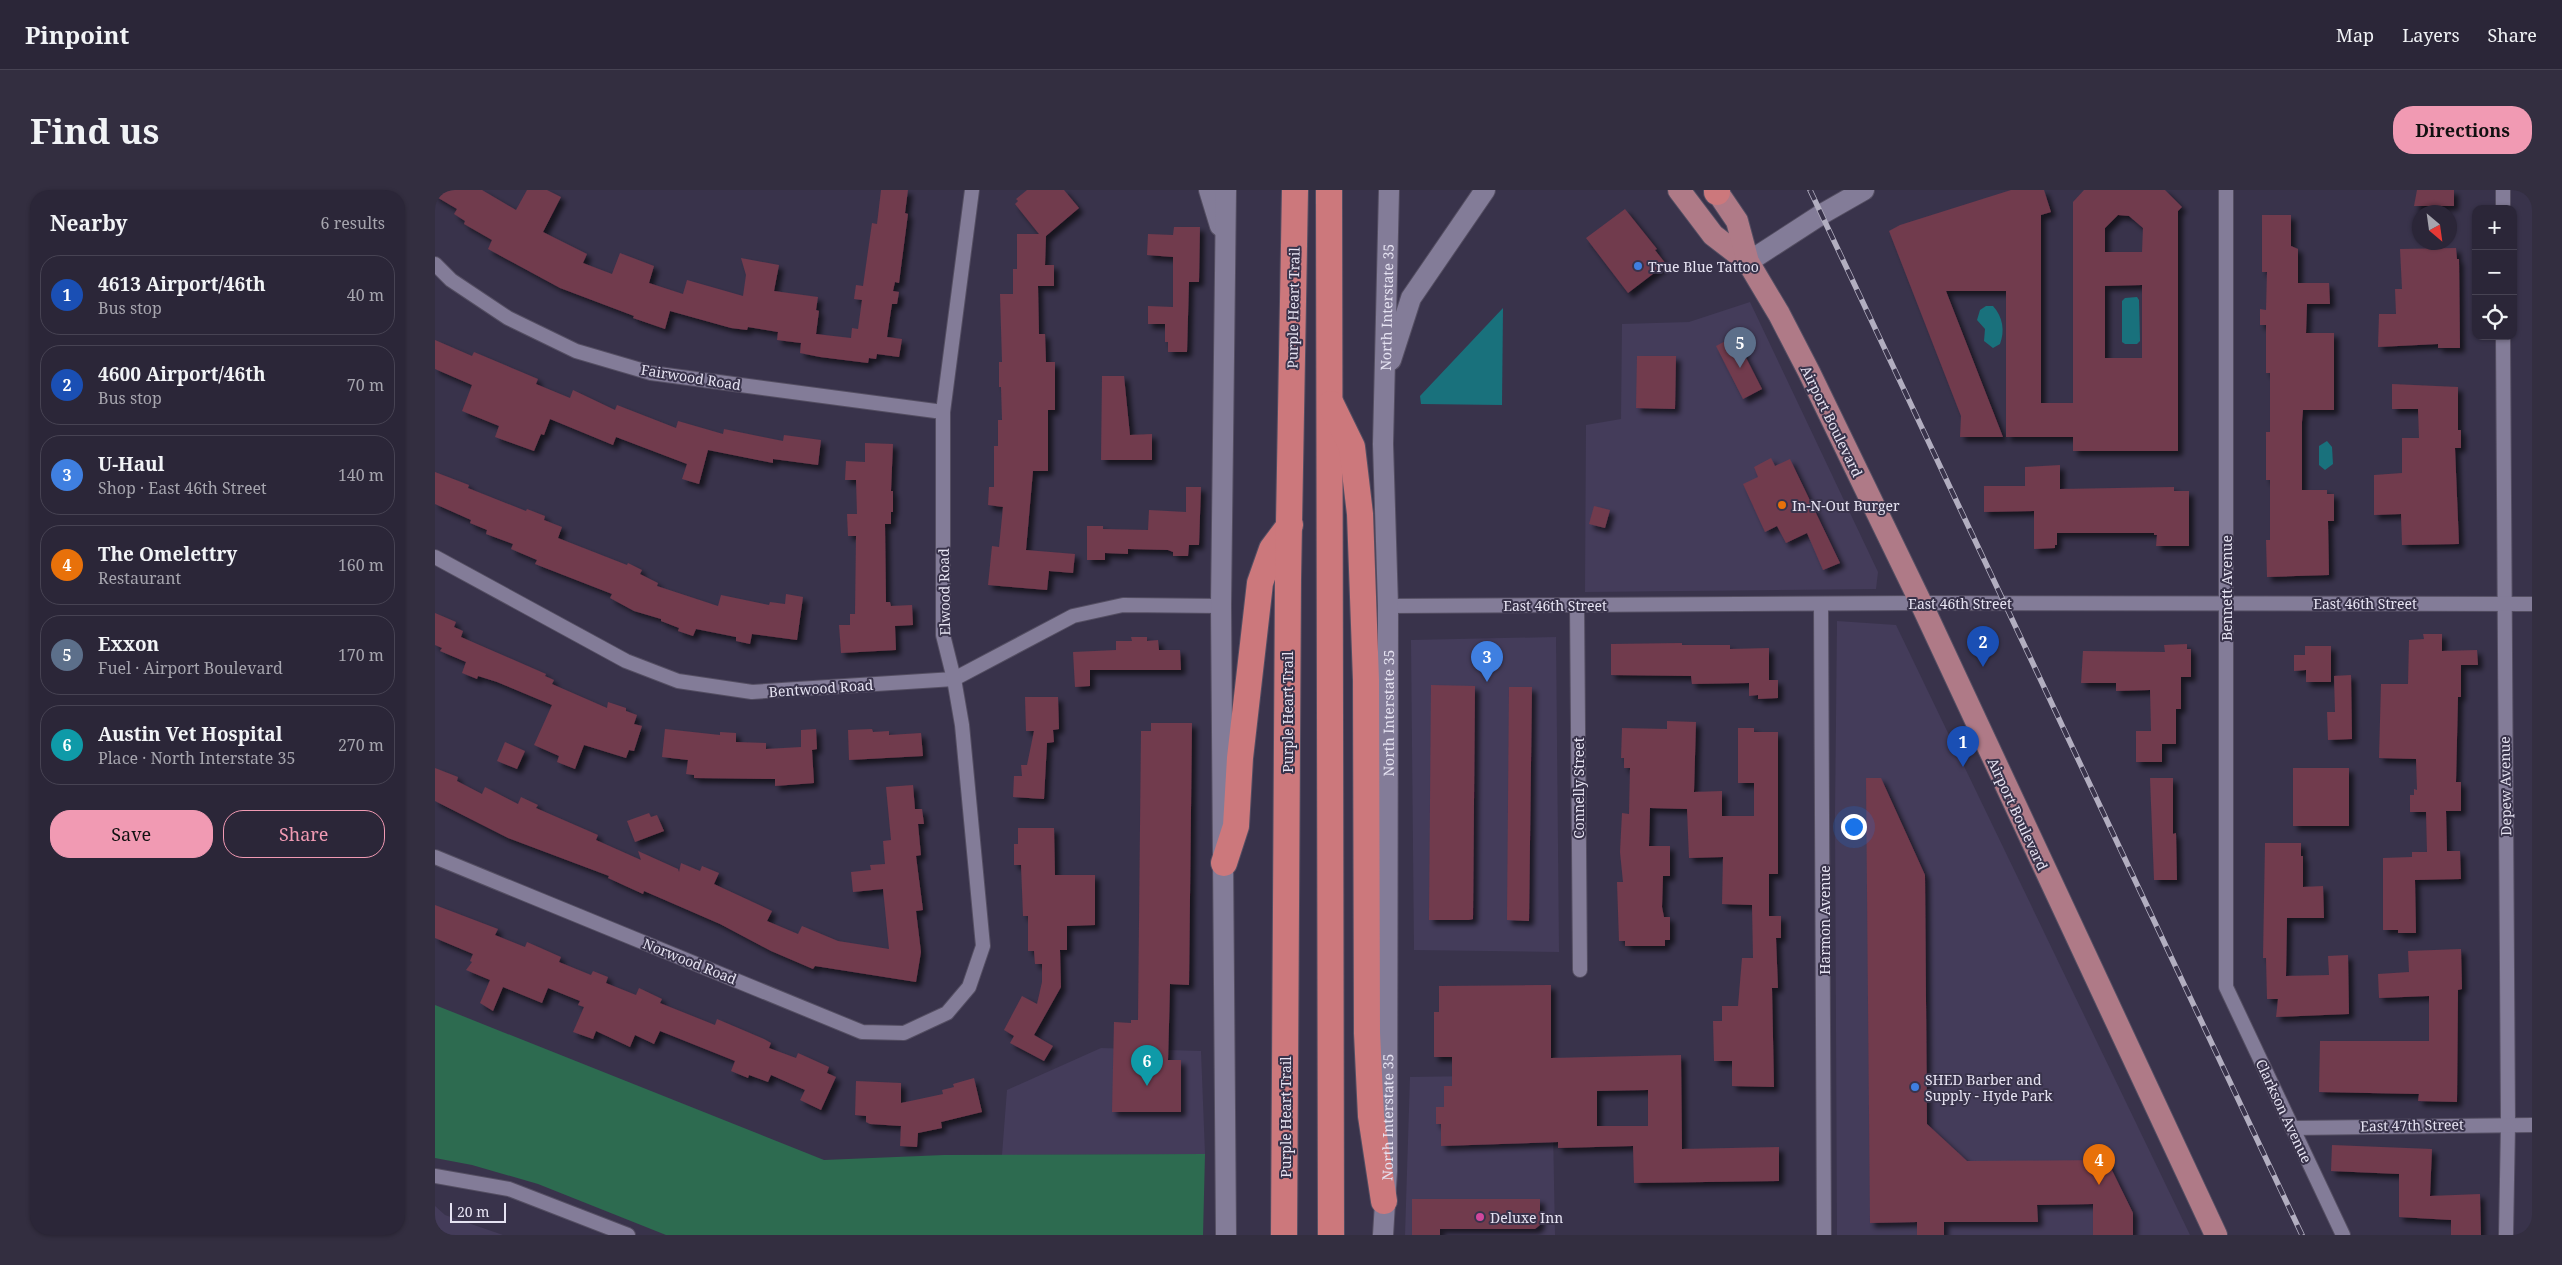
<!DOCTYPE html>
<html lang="en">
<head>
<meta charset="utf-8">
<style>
  :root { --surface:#2b2638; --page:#332e40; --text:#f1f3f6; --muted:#a6a5ae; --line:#474353; --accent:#f19ab3 }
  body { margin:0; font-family:"Noto Serif",serif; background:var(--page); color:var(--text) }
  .controls { position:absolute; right:15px; top:15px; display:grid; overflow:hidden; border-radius:10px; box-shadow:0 1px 4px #0004 }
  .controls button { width:45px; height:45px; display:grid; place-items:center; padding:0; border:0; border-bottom:1px solid var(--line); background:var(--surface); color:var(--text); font:25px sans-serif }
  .compass { position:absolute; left:1977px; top:15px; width:45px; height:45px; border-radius:50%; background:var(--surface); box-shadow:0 1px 4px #0004; rotate:151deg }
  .scale { position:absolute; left:15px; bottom:12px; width:56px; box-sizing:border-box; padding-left:5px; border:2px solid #e6e3f2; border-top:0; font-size:14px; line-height:18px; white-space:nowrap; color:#e6e3f2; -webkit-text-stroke:4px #39334b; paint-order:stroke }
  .you { position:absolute; left:1418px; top:636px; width:18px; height:18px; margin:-12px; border:4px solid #fff; border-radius:50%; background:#1a73e8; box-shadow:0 0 0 8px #1a73e833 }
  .badge { display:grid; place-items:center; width:32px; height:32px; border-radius:50%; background:var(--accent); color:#fff; font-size:16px; font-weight:700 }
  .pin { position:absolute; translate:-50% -41px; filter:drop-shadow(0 1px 2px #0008) }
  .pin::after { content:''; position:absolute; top:26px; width:18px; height:15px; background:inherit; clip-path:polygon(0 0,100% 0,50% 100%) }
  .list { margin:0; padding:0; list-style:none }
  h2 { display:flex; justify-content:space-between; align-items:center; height:65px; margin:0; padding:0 20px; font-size:21px }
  h2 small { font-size:16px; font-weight:400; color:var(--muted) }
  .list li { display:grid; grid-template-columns:32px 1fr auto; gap:15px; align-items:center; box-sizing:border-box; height:80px; margin:0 10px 10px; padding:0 10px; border:1px solid var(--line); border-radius:20px }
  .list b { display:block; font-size:19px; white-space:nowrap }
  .list p { margin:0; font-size:16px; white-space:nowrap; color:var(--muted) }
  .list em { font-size:16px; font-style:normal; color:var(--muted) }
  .actions { display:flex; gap:10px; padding:15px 20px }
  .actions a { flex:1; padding:11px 0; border:1px solid var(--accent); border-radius:20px; text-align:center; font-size:18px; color:var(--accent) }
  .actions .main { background:var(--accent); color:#111 }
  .icon { flex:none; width:28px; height:28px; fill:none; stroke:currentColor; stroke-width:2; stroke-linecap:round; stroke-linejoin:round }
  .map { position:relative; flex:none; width:2097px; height:1045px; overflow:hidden; border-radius:20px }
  header { display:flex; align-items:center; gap:30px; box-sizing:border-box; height:70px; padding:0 25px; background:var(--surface); border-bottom:1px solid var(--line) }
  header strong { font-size:24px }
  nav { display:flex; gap:28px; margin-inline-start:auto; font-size:18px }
  .intro { display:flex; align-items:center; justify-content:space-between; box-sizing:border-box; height:120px; padding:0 30px }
  h1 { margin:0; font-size:35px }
  .button { padding:12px 22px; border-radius:20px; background:var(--accent); color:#111; font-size:18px; font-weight:700 }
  main { display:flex; gap:30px; padding:0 30px }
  aside { flex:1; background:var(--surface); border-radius:20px; box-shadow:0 1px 4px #0004 }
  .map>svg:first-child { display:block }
</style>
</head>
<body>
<header>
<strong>Pinpoint</strong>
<nav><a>Map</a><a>Layers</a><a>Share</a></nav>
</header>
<div class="intro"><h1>Find us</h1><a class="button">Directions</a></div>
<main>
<aside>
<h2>Nearby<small>6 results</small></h2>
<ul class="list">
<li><span class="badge" style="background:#1a4fb4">1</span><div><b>4613 Airport/46th</b><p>Bus stop</p></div><em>40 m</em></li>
<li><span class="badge" style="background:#1a4fb4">2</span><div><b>4600 Airport/46th</b><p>Bus stop</p></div><em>70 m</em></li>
<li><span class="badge" style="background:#3f7fe0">3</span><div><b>U-Haul</b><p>Shop · East 46th Street</p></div><em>140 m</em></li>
<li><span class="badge" style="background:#e8710a">4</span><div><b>The Omelettry</b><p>Restaurant</p></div><em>160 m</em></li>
<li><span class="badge" style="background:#5c6f8a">5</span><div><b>Exxon</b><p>Fuel · Airport Boulevard</p></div><em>170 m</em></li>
<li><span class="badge" style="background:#0f9aa8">6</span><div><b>Austin Vet Hospital</b><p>Place · North Interstate 35</p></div><em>270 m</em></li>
</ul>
<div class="actions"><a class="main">Save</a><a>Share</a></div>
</aside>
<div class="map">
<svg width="2097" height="1045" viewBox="0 0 2097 1045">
  <defs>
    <filter id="shadow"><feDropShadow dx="4.5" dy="4.5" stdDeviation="2.5" flood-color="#0009"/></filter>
  </defs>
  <rect width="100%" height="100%" fill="#39334b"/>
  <!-- built -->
  <g fill="#443c5a">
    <polygon points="1315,112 1443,382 1441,399 1150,402 1151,235 1186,229 1187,134 1254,132"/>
    <polygon points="1402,431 1461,435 1755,1045 1402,1045 1400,626"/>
    <polygon points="1121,447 1124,762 979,760 976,450"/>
    <polygon points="666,858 766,861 770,964 567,965 572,900"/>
    <polygon points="1117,885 1120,1045 970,1045 975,887"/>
    <polygon points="0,1016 10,1025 68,1045 0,1045"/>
  </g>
  <!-- green -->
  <polygon fill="#2d6b50" points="0,815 389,970 509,965 770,964 768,1045 231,1045 103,994 37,975 0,968"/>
  <!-- water -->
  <g fill="#19717c">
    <polygon points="1690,108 1702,107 1704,110 1705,151 1702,154 1690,154 1687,152 1687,111"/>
    <path d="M1551 116H1558C1568 127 1570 141 1565 154L1558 158 1549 151 1550 139 1542 130 1545 120Z"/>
    <polygon points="1068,118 1067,215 986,214 985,206"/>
    <polygon points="1892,251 1897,257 1898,274 1890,280 1884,275 1884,256"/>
  </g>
  <!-- building -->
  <g fill="#713a4d" fill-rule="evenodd" filter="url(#shadow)">
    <polygon points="0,0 47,0 81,20 92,0 112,0 126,7 108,42 152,64 148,73 177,84 185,63 219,76 214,93 248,104 252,90 308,106 311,85 306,68 344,75 339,101 383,107 381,120 384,121 381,144 416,148 417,138 423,139 427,110 419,109 421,95 428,96 437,33 442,34 446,0 473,0 470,23 473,24 464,93 460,92 458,101 464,102 462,114 457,114 452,147 467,149 464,167 442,164 441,169 434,168 433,173 385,167 365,163 366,153 342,150 343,142 313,137 312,140 296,138 235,121 230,139 198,128 199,126 125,98 53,59 57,50 29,34 30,31 19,24 22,19 0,6"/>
    <polygon points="592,0 629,0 644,18 611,46 610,75 619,75 619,96 603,96 604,144 610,144 611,172 620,172 620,220 613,220 613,281 598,281 591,360 640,364 638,383 614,381 612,400 553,395 557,356 564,357 568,317 553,315 554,297 559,297 559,256 563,256 563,230 567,230 566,197 564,197 564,172 567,172 565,104 578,104 578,79 582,79 582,44 604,44 580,14 583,11 581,9"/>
    <path d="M1576 0H1609L1616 22 1606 25V213H1638V12L1649 0H1730L1747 17 1743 21V261H1638V247H1571V101H1511L1568 247H1525L1526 226 1454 41 1465 35ZM1683 25 1694 26 1708 38 1707 62H1670V38ZM1707 95V168H1670V96Z"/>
    <polygon points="1982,0 2019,0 2019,16 1979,16"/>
    <polygon points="1190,19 1222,59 1220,60 1231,74 1193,103 1151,48"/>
    <polygon points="1827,25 1856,25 1856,56 1863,59 1863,93 1894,93 1895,114 1872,114 1871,143 1899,143 1899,220 1868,220 1867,232 1867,300 1892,300 1892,304 1899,304 1899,331 1893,331 1894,385 1832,387 1831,350 1835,350 1835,290 1831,290 1831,242 1835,242 1835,183 1831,183 1831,135 1825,135 1825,119 1831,120 1832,82 1827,82"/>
    <polygon points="739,37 765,37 764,92 754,92 752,162 733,162 733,152 730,152 730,134 713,134 713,116 738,117 738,67 712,65 713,44 738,45"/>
    <polygon points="2021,58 2022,69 2024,69 2025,158 2003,158 2003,154 1943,157 1944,124 1961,124 1960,99 1967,99 1965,59"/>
    <polygon points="1300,146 1327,199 1308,209 1281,156"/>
    <polygon points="0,150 37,166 39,162 103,189 101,194 135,208 138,200 180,220 182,215 241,238 243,231 288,244 289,239 348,251 349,245 386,250 383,275 338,269 338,273 273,260 264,294 247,289 252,274 181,247 178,255 115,229 109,245 106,244 99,261 60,247 64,236 27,221 37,195 0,179"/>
    <polygon points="1202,166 1241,166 1240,219 1201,218"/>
    <polygon points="667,186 689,186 695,245 717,244 717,270 666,270"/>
    <polygon points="1957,194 2023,197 2023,240 2026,240 2026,258 2020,258 2024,354 1967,355 1966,324 1939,325 1939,285 1967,283 1967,248 1984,248 1983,219 1957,219"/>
    <polygon points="430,253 458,254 456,301 458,301 458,322 456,322 456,334 450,334 451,412 455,412 456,416 477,415 478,435 460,436 461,460 406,463 404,435 415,435 415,424 420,424 421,346 413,346 412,324 422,324 421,290 410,290 411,271 430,272"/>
    <polygon points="1336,268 1340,276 1355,269 1405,373 1388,380 1372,343 1351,353 1342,336 1330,342 1308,294 1323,287 1319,277"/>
    <polygon points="1625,275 1625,299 1739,297 1739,301 1754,301 1754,356 1721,356 1722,345 1719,345 1719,343 1622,343 1622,355 1620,355 1620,358 1599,359 1599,321 1549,322 1549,296 1590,296 1590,277"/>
    <polygon points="0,282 34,295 33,298 91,321 92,319 110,326 109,330 127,337 123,348 192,375 193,373 207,380 205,384 223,393 222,396 283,416 286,405 334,415 335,412 350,414 351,404 368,407 362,450 317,444 315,454 301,451 301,447 261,439 258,446 243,441 244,438 226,431 226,429 199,421 175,408 177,404 100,374 102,370 76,359 78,354 51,344 52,340 35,333 36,330 0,314"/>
    <polygon points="751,297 766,297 764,355 754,355 753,366 738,366 738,362 733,360 693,359 693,364 670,363 670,370 652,370 652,336 668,336 668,339 713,340 714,320 751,322"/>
    <polygon points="1159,316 1175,320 1170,338 1154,334"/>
    <polygon points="0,423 21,432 19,437 28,441 26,447 111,484 110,486 119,490 117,494 172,518 173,512 191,518 191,521 202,525 199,534 207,536 199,561 194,560 191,568 149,555 140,579 122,572 124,566 99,555 117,515 62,492 43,486 42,489 27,483 31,472 5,461 7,458 0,455"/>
    <polygon points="1988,444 2007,444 2007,461 2042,460 2043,475 2026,475 2026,507 2023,507 2021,592 2026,592 2026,621 2011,621 2012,661 2025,661 2026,689 1980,690 1981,743 1963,743 1963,740 1948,740 1948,668 1977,667 1977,662 1992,662 1991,622 1975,622 1975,605 1979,605 1979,599 1982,600 1981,569 1944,568 1946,494 1973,494 1974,450 1989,449"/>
    <polygon points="696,447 712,447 712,451 723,450 724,460 745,460 746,480 655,480 655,496 640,497 638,462 681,460 681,451 697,451"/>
    <polygon points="1247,453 1247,455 1295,455 1295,459 1334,458 1334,490 1343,490 1343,508 1323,509 1323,505 1314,506 1314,493 1257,494 1256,486 1176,485 1176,454"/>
    <polygon points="1752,454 1752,459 1756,459 1756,487 1746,487 1746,519 1741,519 1741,554 1727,554 1727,572 1701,572 1701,541 1716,541 1715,500 1681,501 1681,493 1646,493 1648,461 1730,462 1729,455"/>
    <polygon points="1870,456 1896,456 1896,492 1871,492 1871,480 1859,481 1859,465 1870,465"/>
    <polygon points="1916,485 1917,549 1893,550 1892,522 1900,522 1899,486"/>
    <polygon points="996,495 1040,496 1038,729 1034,730 994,730"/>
    <polygon points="1074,497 1097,497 1094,731 1072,730"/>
    <polygon points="590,507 623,507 624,539 618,540 619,552 612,553 609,609 578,607 579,586 587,586 586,575 592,575 599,541 591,541"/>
    <polygon points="1232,531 1261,532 1259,602 1287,601 1287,626 1319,626 1319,593 1303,593 1303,538 1319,538 1319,542 1343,542 1343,684 1334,684 1334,726 1346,726 1346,748 1341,748 1343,798 1337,798 1339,897 1297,896 1297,871 1279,871 1278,831 1287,831 1287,816 1303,816 1307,768 1318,768 1317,715 1287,714 1288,667 1254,668 1252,619 1215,618 1214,656 1235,656 1235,686 1228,686 1227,717 1229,727 1235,727 1235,750 1230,750 1230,756 1190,756 1190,751 1184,751 1182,692 1188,692 1185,662 1187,623 1194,624 1195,578 1189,578 1189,568 1186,568 1187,538 1232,539"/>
    <polygon points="716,533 757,533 754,795 735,794 734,835 733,870 746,870 746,922 677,922 679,832 696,833 696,830 703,830 706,541 716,541"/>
    <polygon points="230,539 285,545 285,542 301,543 301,552 331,553 331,559 366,557 366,540 381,539 382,559 377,560 379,593 340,596 340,589 259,588 259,585 251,584 253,570 227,567"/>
    <polygon points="437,539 438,542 454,541 454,545 486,543 488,566 414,570 413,540"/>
    <polygon points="70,552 90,561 82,579 62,571"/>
    <polygon points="0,578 23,587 22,591 47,604 50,597 83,614 86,607 103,615 101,618 163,645 161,650 206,670 203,661 243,679 244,682 246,673 265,681 267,676 284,683 279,694 337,721 332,731 363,744 367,736 403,751 454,759 448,699 418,702 416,682 436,680 435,675 450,674 448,651 456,650 451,597 478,595 480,619 487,619 489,634 483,634 486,665 481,666 488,720 481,721 486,762 481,792 380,776 378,779 336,761 285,734 209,701 208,704 173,688 174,686 73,648 0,611"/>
    <rect x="1858" y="578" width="56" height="58"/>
    <polygon points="1431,588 1446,588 1490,685 1492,934 1532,971 1672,970 1698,1023 1698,1045 1658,1045 1658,1014 1602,1015 1603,1032 1509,1032 1509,1045 1482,1045 1482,1032 1435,1033"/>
    <polygon points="1715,588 1738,588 1738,644 1741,643 1742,690 1719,690"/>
    <polygon points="214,623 216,627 222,625 229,641 200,652 192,631"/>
    <polygon points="583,638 619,638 620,685 660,685 660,735 632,736 632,760 625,760 626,797 599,845 618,856 609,871 575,853 579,846 569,840 587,806 602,814 607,792 607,774 600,774 599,761 593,761 593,726 588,726 586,675 579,675 579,654 583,654"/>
    <polygon points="1830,653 1866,653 1866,666 1868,666 1868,697 1888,696 1889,728 1852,728 1851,786 1894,785 1893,766 1913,765 1914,824 1841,827 1843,809 1832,809 1831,768 1828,768"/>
    <polygon points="0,715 63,739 60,745 90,757 92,752 126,767 124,772 156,785 158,781 173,787 171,793 201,805 204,798 227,809 225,813 280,835 282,829 329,849 336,853 334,858 361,868 363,863 394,877 392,883 401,887 386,920 365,910 370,900 336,885 333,892 314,885 313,888 296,881 300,871 225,841 219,854 200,845 195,857 161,841 158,849 138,842 149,817 143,815 145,811 113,798 107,813 68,797 58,821 45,813 55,790 31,780 37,772 35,771 38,764 0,748"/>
    <polygon points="2026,759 2027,799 2023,800 2022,912 1983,911 1984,904 1884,902 1885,851 1994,851 1994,806 1944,808 1943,784 1974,782 1973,761"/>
    <path d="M1116 795V868L1246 865 1247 959 1344 957V991L1199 993 1198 956 1123 958V952L1006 956V934H1001V917H1009V896H1017V867H999V822H1004V796ZM1213 900V936H1162V901Z"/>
    <polygon points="539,888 547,922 506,932 507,938 483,943 482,957 465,956 466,936 435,934 431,932 431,926 420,925 421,891 466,893 466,913 508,904 507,900 519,897 518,894"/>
    <polygon points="1897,955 1997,959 1995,1006 2045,1004 2046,1045 2016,1045 2016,1030 1964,1027 1964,984 1896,981"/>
    <polygon points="977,1009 1105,1009 1105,1035 1100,1039 1005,1039 1005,1045 977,1045"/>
  </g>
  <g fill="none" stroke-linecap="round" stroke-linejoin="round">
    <!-- minor casing -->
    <g stroke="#544e62" stroke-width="16">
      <g id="minor">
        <polyline points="1791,0 1791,797 1908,1045"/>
        <polyline points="2068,0 2068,19"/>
        <polyline points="0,74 16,90 73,128 141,161 216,183 508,222"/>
        <polyline points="2068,146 2073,935 2071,1045"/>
        <polyline points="0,367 191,471 243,491 317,502 519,489 638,426 688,415 786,416"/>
        <polyline points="1386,414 1389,1045"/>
        <polyline points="1142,415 1145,780"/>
        <polyline points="953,416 1486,413 2097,414"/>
        <polyline points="0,667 427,842 469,843 512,823 534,797 548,756 527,535 519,489 508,445 508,222 537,0"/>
        <polyline points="1857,938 2097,935"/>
        <polyline points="0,986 74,999 193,1045"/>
      </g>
    </g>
    <!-- secondary casing -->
    <g stroke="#544e62" stroke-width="22">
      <g id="secondary">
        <polyline points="774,0 785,36"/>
        <polyline points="1313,72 1387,24 1429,0"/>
        <polyline points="956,170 976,108 1050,0"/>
        <polyline points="791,1045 786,416 791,0"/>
        <path id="s1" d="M948 1045 952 981 953 416 948 254 954 0"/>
      </g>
    </g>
    <!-- primary casing -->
    <g stroke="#544e62" stroke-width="24">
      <g id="primary">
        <polyline points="1244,0 1278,45 1313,72"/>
        <polyline points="1281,0 1302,31 1313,72 1344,124 1374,182 1486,413 1781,1045"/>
      </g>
    </g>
    <!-- motorway casing -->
    <g stroke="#544e62" stroke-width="28">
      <g id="motorway">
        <polyline points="894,0 896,1045"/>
        <polyline points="1282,0 1282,2"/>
        <polyline points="896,214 917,257 925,324 931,490 932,843 936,926 949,1011"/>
        <polyline points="789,673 801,636 805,568 825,393 837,359 855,335"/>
        <polyline points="849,1045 853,389 860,0"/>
      </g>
    </g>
    <!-- minor -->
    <use href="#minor" stroke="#837c98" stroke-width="14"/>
    <!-- secondary -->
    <use href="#secondary" stroke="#837c98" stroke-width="20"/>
    <!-- primary -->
    <use href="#primary" stroke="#af7a87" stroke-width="22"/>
    <!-- motorway -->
    <use href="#motorway" stroke="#cc787c" stroke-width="26"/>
    <!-- rail casing -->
    <g stroke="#b2aec0" stroke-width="5.5">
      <polyline id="rail" points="1375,0 1867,1045"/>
    </g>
    <!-- rail -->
    <use href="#rail" stroke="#39334b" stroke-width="4" stroke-dasharray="11" stroke-linecap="butt"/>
  </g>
  <!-- markers -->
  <g fill="#3f7fe0" stroke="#39334b" stroke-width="2">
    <circle cx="1203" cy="76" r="5"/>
    <circle cx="1480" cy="897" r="5"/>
  </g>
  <circle fill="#e8710a" stroke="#39334b" stroke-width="2" cx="1347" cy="315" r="5"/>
  <circle fill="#d1479c" stroke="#39334b" stroke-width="2" cx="1045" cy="1027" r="5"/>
  <g text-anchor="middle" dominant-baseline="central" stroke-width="4" stroke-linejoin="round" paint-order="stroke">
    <!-- poi labels -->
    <g font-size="14" fill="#e6e3f2" stroke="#39334b" text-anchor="start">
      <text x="1213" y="76">True Blue Tattoo</text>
      <text x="1357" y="315">In-N-Out Burger</text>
      <text x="1490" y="889">SHED Barber and<tspan x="1490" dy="16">Supply - Hyde Park</tspan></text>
      <text x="1055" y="1027">Deluxe Inn</text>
    </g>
    <!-- street labels -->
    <g font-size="14" fill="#e6e3f2" stroke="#39334b">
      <text transform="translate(858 118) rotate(-89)">Purple Heart Trail</text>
      <text stroke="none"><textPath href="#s1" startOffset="928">North Interstate 35</textPath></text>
      <text transform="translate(256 187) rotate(9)">Fairwood Road</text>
      <text transform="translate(1397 231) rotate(64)">Airport Boulevard</text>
      <text transform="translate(1791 398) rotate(-90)">Bennett Avenue</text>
      <text transform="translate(509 402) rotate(-91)">Elwood Road</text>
      <text x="1525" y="413">East 46th Street</text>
      <text x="1930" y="413">East 46th Street</text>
      <text x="1120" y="415">East 46th Street</text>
      <text transform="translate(386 498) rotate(-4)">Bentwood Road</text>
      <text transform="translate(852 522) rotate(-90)">Purple Heart Trail</text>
      <text stroke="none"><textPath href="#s1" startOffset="522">North Interstate 35</textPath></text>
      <text transform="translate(2070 596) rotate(-91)">Depew Avenue</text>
      <text transform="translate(1143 598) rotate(-90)">Connelly Street</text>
      <text transform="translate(1583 624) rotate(65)">Airport Boulevard</text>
      <text transform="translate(1389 730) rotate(-90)">Harmon Avenue</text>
      <text transform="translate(255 771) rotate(22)">Norwood Road</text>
      <text transform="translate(1849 921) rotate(65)">Clarkson Avenue</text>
      <text transform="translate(850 927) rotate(-90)">Purple Heart Trail</text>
      <text stroke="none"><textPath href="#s1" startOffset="118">North Interstate 35</textPath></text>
      <text transform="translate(1977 935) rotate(-1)">East 47th Street</text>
    </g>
  </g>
</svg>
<div class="controls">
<button>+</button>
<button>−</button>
<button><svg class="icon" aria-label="locate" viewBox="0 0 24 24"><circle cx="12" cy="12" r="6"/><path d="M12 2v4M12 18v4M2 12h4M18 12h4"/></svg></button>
</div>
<svg class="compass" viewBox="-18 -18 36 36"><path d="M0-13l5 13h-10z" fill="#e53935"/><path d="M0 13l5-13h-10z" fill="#a6a5ae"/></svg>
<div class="scale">20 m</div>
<div class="you"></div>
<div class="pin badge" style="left:1528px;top:577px;background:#1a4fb4">1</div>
<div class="pin badge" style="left:1548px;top:477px;background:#1a4fb4">2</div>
<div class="pin badge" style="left:1052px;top:492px;background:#3f7fe0">3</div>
<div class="pin badge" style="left:1664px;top:995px;background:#e8710a">4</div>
<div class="pin badge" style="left:1305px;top:178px;background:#5c6f8a">5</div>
<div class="pin badge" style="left:712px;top:896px;background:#0f9aa8">6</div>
</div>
</main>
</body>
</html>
